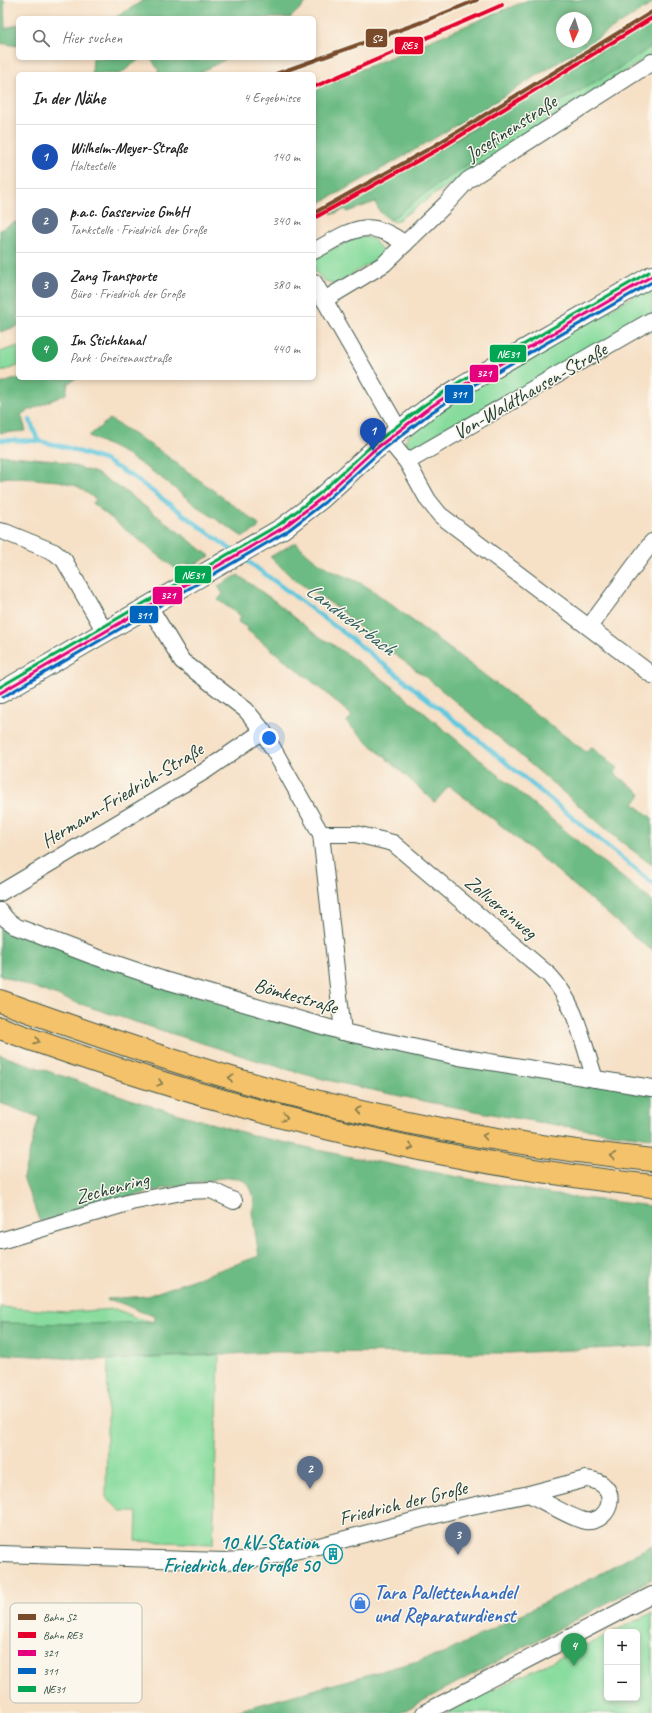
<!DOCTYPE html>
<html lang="de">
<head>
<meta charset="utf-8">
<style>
  :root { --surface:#fff; --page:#f2f2f2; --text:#222; --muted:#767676; --line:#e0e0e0; --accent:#b5179e }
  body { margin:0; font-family:Caveat,sans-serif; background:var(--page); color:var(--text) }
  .controls { position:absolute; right:12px; bottom:12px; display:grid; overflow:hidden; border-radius:6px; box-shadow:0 2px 6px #0003 }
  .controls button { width:36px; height:36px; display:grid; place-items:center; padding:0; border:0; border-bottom:1px solid var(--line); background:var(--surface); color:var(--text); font:20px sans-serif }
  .compass { position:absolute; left:556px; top:12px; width:36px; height:36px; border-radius:50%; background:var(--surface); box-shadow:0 2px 6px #0003; rotate:184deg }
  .you { position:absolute; left:269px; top:738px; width:14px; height:14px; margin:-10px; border:3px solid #fff; border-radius:50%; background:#1a73e8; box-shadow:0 0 0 6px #1a73e833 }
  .badge { display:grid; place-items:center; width:26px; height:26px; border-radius:50%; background:var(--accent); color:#fff; font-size:13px; font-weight:700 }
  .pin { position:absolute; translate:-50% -33px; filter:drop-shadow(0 1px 2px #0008) }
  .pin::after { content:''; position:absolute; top:21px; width:14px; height:12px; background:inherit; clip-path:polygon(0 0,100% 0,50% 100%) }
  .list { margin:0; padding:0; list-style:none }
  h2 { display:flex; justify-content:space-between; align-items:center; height:52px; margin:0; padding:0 16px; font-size:17px }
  h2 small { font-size:13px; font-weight:400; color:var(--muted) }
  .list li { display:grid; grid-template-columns:26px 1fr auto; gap:12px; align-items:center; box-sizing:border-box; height:64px; padding:0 16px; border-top:1px solid var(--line) }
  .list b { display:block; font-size:15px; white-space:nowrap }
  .list p { margin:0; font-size:13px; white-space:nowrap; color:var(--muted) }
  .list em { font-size:13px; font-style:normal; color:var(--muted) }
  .icon { flex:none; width:22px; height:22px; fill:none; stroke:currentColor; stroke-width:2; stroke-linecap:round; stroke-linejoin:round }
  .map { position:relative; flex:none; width:652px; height:1713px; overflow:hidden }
  .search { position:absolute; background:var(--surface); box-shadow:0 2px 6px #0003; left:16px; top:16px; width:300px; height:44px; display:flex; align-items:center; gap:10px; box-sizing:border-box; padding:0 14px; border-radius:6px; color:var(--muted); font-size:15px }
  .panel { position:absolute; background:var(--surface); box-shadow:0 2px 6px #0003; left:16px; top:72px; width:300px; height:308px; border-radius:6px }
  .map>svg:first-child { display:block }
</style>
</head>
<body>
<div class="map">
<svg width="652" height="1713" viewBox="0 0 652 1713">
  <rect width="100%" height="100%" fill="#fbf7ec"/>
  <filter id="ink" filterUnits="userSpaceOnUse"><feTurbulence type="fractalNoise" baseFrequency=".025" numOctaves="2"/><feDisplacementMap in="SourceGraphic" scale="8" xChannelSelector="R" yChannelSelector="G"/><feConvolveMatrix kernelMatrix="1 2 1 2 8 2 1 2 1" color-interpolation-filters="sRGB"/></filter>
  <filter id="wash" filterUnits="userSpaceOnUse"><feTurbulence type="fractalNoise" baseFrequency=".012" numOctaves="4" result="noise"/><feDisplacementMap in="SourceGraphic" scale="16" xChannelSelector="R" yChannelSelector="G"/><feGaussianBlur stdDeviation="0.9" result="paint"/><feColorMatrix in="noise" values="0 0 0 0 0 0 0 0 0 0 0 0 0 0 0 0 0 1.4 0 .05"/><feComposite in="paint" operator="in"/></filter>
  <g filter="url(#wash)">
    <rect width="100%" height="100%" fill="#f6e0c6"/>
    <!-- green -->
    <g fill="#87db9d" stroke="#538c68">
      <path d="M652 17V20L628 35 364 195 314 221V219C430 158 540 86 652 17Z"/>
      <polygon points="652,46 652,54 432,196 395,222 390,220 428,191 488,151 523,123 621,67"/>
      <polygon points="360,236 372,238 382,250 380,257 336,284 325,281 315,272 314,258"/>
      <polygon points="652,285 652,314 414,449 408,448 405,442 408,435 456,399"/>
      <polygon points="18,346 18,366 0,372 0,352"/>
      <polygon points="0,1307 67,1312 116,1309 136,1318 154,1322 89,1324 0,1323"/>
      <polygon points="219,1355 213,1544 136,1541 137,1512 121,1512 106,1497 108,1360"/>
      <polygon points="652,1613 652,1713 445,1713 607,1635 607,1698 637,1698 637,1632 612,1632"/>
    </g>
    <!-- forest -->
    <g fill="#6dbb84" stroke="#467c5c" fill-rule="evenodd">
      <polygon points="0,0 4,0 5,29 18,24 18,46 0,43"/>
      <polygon points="144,0 309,0 290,18 115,18"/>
      <path d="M528 0H652V4C540 73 430 145 314 206V89ZM562 18H586V42H562Z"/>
      <polygon points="652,20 652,46 621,67 523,123 488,151 428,191 390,220 380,212 375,202 347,212 346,209 333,214 331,213 364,195"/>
      <polygon points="93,58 141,58 120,74 92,74"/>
      <polygon points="151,58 228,58 197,74 155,74 159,71"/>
      <polygon points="18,221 18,326 0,332 0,230"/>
      <polygon points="18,378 76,378 68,383 66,394 21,414 26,431 0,433 0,384"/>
      <polygon points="110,419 160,451 256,522 259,525 257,529 243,537 198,507 159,476 124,453 89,436"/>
      <polygon points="0,455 56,460 96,473 122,489 210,556 192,566 183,564 176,569 92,503 97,500 77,486 59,481 7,477 0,479"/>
      <path d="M296 542C304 551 314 560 324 566 339 576 357 579 372 590L586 752 591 747 618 768 614 773 641 794 634 804 652 818V865L619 840 508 745 427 678 372 638 335 606 296 581 270 557Z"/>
      <polygon points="238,575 276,602 316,635 332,644 388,683 416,706 599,859 652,901 652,950 637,939 556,870 488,815 449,786 435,802 387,759 385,755 383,756 346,722 352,716 324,691 247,630 248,628 238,622 241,616 218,600 223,594 218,586"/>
      <path d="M0 922 190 994 652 1092V1138C549 1126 447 1107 345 1084 293 1073 241 1055 189 1039 126 1019 62 999 0 975Z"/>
      <path d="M0 1055 148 1105 259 1137 356 1158 555 1195 652 1206V1346L509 1353 274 1352 96 1360 0 1354V1323L89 1324 154 1322V1315C136 1313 123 1300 108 1301L107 1299 147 1296 259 1256 252 1212C256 1200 253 1183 239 1179 228 1176 216 1179 205 1181 149 1189 95 1207 40 1222L23 1177 39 1117 0 1103Z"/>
      <polygon points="652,1545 652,1579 400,1713 229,1713 443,1654 604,1572"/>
    </g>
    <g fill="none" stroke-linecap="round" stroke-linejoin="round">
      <!-- stream -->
      <g stroke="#61c8de" stroke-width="4.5">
        <polyline points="30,420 38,441"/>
        <polyline points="0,440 38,441 65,447 104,460 133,477 233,551"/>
        <polyline points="242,557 348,636 454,720 652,883"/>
      </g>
    </g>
  </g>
  <g filter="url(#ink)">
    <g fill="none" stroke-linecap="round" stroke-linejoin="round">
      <!-- minor casing -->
      <g stroke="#3f554a" stroke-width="18">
        <g id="minor">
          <path d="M314 251C351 231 367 215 405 244"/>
          <polyline points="314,282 399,430"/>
          <polyline points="324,300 384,264 446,204 468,180 652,62"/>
          <polyline points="388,439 407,462 428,500 440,515 652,675"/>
          <polyline points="407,462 652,320"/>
          <polyline points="0,531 5,532 54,552 64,560 105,632"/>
          <polyline points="149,606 182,661 246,710 263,731 321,834 343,1032"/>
          <polyline points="589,627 652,542"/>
          <path d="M321 834H356L393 843 549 975C576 1003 583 1043 595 1079"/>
          <polyline points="0,893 205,771 263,731"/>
          <polyline points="0,911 6,919 17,927 93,956 167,981 343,1032 459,1057 652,1088"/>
          <polyline points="0,1241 131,1202 187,1191 211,1190 234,1201"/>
          <path d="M586 1479C623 1482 612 1524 585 1521 570 1518 544 1501 529 1494Z"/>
          <polyline points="0,1554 189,1560 225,1561 257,1559 323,1545 462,1508 529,1494"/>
          <polyline points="424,1713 652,1595"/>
        </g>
      </g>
      <!-- tertiary casing -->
      <g stroke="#3f554a" stroke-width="22">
        <polyline id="tertiary" points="0,693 283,528 322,498 373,451 426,410 462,386 652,276"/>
      </g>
      <!-- motorway casing -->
      <g stroke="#3f554a" stroke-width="24">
        <g id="motorway">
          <path d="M0 1001C75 1028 151 1055 228 1077 366 1118 509 1145 652 1160"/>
          <path d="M0 1028C213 1106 426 1161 652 1186"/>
        </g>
      </g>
      <!-- minor -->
      <use href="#minor" stroke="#fff" stroke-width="16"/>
      <!-- tertiary -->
      <use href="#tertiary" stroke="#fff" stroke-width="20"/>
      <!-- motorway -->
      <use href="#motorway" stroke="#f4c26a" stroke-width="22"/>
      <!-- bus-1 casing -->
      <g stroke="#fbf7ec" stroke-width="6">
        <polyline id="bus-1" points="0,693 283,528 322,498 373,451 426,410 462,386 652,276"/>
      </g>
      <!-- bus-2 casing -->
      <g stroke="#fbf7ec" stroke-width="6">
        <polyline id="bus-2" points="3,697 286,532 325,502 376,455 429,414 465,390 652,282"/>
      </g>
      <!-- bus-3 casing -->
      <g stroke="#fbf7ec" stroke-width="6">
        <polyline id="bus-3" points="0,687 280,524 319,494 370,447 423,406 459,382 649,272"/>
      </g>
      <!-- bus-1 -->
      <use href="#bus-1" stroke="#e5007d" stroke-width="3"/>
      <!-- bus-2 -->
      <use href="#bus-2" stroke="#0065bd" stroke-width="3"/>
      <!-- bus-3 -->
      <use href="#bus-3" stroke="#00a651" stroke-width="3"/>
      <!-- rail-1 casing -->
      <g stroke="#fbf7ec" stroke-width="7">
        <g id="rail-1">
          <polyline points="276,74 422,22 477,0"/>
          <polyline points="314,213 434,146 652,12"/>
        </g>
      </g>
      <!-- rail-2 casing -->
      <g stroke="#fbf7ec" stroke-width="7">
        <g id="rail-2">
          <polyline points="316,86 502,5"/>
          <polyline points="316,217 437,150 652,18"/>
        </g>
      </g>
      <!-- rail-1 -->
      <use href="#rail-1" stroke="#7a4b2a" stroke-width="4"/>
      <!-- rail-2 -->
      <use href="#rail-2" stroke="#e4002b" stroke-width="4"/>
    </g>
    <!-- one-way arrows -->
    <defs><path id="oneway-chevron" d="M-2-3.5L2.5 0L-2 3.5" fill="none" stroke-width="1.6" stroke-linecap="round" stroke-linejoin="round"/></defs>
    <g stroke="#7f794c">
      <use href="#oneway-chevron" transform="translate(37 1041) rotate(20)"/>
      <use href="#oneway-chevron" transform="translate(231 1078) rotate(-165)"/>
      <use href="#oneway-chevron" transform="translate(160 1083) rotate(17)"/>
      <use href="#oneway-chevron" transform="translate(357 1110) rotate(-167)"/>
      <use href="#oneway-chevron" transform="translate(285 1118) rotate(14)"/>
      <use href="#oneway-chevron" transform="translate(485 1136) rotate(-170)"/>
      <use href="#oneway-chevron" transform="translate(411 1147) rotate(12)"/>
      <use href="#oneway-chevron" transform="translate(613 1156) rotate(-172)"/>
    </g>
  </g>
  <!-- icons -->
  <defs>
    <g id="building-ring" transform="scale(1)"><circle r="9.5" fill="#fbf7ec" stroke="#0f9aa8" stroke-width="1.5"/><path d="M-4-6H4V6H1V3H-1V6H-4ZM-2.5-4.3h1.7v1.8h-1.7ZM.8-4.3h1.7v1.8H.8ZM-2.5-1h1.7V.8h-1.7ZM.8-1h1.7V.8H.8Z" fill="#0f9aa8"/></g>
    <g id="shop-ring" transform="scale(1)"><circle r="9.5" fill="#fbf7ec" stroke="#3f7fe0" stroke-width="1.5"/><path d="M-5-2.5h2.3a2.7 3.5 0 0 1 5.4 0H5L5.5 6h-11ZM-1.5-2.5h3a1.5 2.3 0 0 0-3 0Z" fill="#3f7fe0"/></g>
  </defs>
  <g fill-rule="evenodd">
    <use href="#building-ring" x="333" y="1554"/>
    <use href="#shop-ring" x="360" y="1603"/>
  </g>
  <g text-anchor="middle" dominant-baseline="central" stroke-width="3" stroke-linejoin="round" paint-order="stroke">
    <!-- street labels -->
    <g font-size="20" fill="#1f3d34" stroke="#fbf7ec">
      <text transform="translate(511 128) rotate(-33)">Josefinenstraße</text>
      <text transform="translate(530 391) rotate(-30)">Von-Waldthausen-Straße</text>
      <text transform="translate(122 795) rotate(-31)">Hermann-Friedrich-Straße</text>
      <text transform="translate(501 907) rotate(40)">Zollvereinweg</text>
      <text transform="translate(296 996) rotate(16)">Bömkestraße</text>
      <text transform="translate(112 1188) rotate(-15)">Zechenring</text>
      <text transform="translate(403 1503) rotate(-14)">Friedrich der Große</text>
    </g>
    <!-- culture labels -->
    <g font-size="20" font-weight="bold" fill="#0d838f" stroke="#fbf7ec" text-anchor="end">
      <text x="319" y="1542">10 kV-Station<tspan x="319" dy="23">Friedrich der Große 50</tspan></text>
    </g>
    <!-- shop labels -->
    <g font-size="20" font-weight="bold" fill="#366cbe" stroke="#fbf7ec" text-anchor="start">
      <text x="374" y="1592">Tara Pallettenhandel<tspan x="374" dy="23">und Reparaturdienst</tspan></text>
    </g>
    <!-- water labels -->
    <g font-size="21" font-style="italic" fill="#30605e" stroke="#fbf7ec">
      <text transform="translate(351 619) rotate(37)">Landwehrbach</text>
    </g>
  </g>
  <!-- legend -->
  <rect x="10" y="1603" width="132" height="100" rx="6" fill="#fbf7ec" stroke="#b9bfb5" stroke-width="1"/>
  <rect x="18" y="1614" width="18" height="6" fill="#7a4b2a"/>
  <rect x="18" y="1632" width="18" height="6" fill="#e4002b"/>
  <rect x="18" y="1650" width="18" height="6" fill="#e5007d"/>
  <rect x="18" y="1668" width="18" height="6" fill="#0065bd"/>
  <rect x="18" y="1686" width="18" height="6" fill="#00a651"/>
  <g font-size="11" fill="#1f3d34">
    <text x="43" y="1621">Bahn S2</text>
    <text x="43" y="1639">Bahn RE3</text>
    <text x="43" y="1657">321</text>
    <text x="43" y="1675">311</text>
    <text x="43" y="1693">NE31</text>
  </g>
  <g stroke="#fbf7ec" stroke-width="1.5">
    <rect x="365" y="28" width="23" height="20" rx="4" fill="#7a4b2a"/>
    <rect x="394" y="36" width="30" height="19" rx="4" fill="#e4002b"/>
    <rect x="489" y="344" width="38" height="19" rx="4" fill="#00a651"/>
    <rect x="469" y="364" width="30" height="19" rx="4" fill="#e5007d"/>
    <rect x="444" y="384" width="30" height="20" rx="4" fill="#0065bd"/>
    <rect x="174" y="565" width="38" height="19" rx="4" fill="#00a651"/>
    <rect x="152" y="586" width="31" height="19" rx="4" fill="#e5007d"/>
    <rect x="129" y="605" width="30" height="19" rx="4" fill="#0065bd"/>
  </g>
  <g font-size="11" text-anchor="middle" font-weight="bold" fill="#fff">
    <text x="377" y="42">S2</text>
    <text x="409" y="49">RE3</text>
    <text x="508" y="358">NE31</text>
    <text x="484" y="377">321</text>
    <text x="459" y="398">311</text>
    <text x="193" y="579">NE31</text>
    <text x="168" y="599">321</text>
    <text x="144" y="619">311</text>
  </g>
</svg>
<div class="controls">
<button>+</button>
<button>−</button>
</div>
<svg class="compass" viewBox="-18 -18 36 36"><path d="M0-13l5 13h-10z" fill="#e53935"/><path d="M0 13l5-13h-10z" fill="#767676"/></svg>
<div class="you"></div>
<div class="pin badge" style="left:373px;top:451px;background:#1a4fb4">1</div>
<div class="pin badge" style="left:310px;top:1489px;background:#5c6f8a">2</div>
<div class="pin badge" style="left:458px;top:1555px;background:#5c6f8a">3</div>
<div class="pin badge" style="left:574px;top:1666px;background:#2e9e5b">4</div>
<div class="search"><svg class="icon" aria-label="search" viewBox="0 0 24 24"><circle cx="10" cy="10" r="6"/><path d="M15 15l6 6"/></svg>Hier suchen</div>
<section class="panel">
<h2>In der Nähe<small>4 Ergebnisse</small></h2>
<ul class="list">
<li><span class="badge" style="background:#1a4fb4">1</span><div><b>Wilhelm-Meyer-Straße</b><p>Haltestelle</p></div><em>140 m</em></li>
<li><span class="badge" style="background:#5c6f8a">2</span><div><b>p.a.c. Gasservice GmbH</b><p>Tankstelle · Friedrich der Große</p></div><em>340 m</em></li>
<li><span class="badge" style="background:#5c6f8a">3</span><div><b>Zang Transporte</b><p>Büro · Friedrich der Große</p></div><em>380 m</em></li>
<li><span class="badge" style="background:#2e9e5b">4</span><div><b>Im Stichkanal</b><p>Park · Gneisenaustraße</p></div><em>440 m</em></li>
</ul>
</section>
</div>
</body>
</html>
